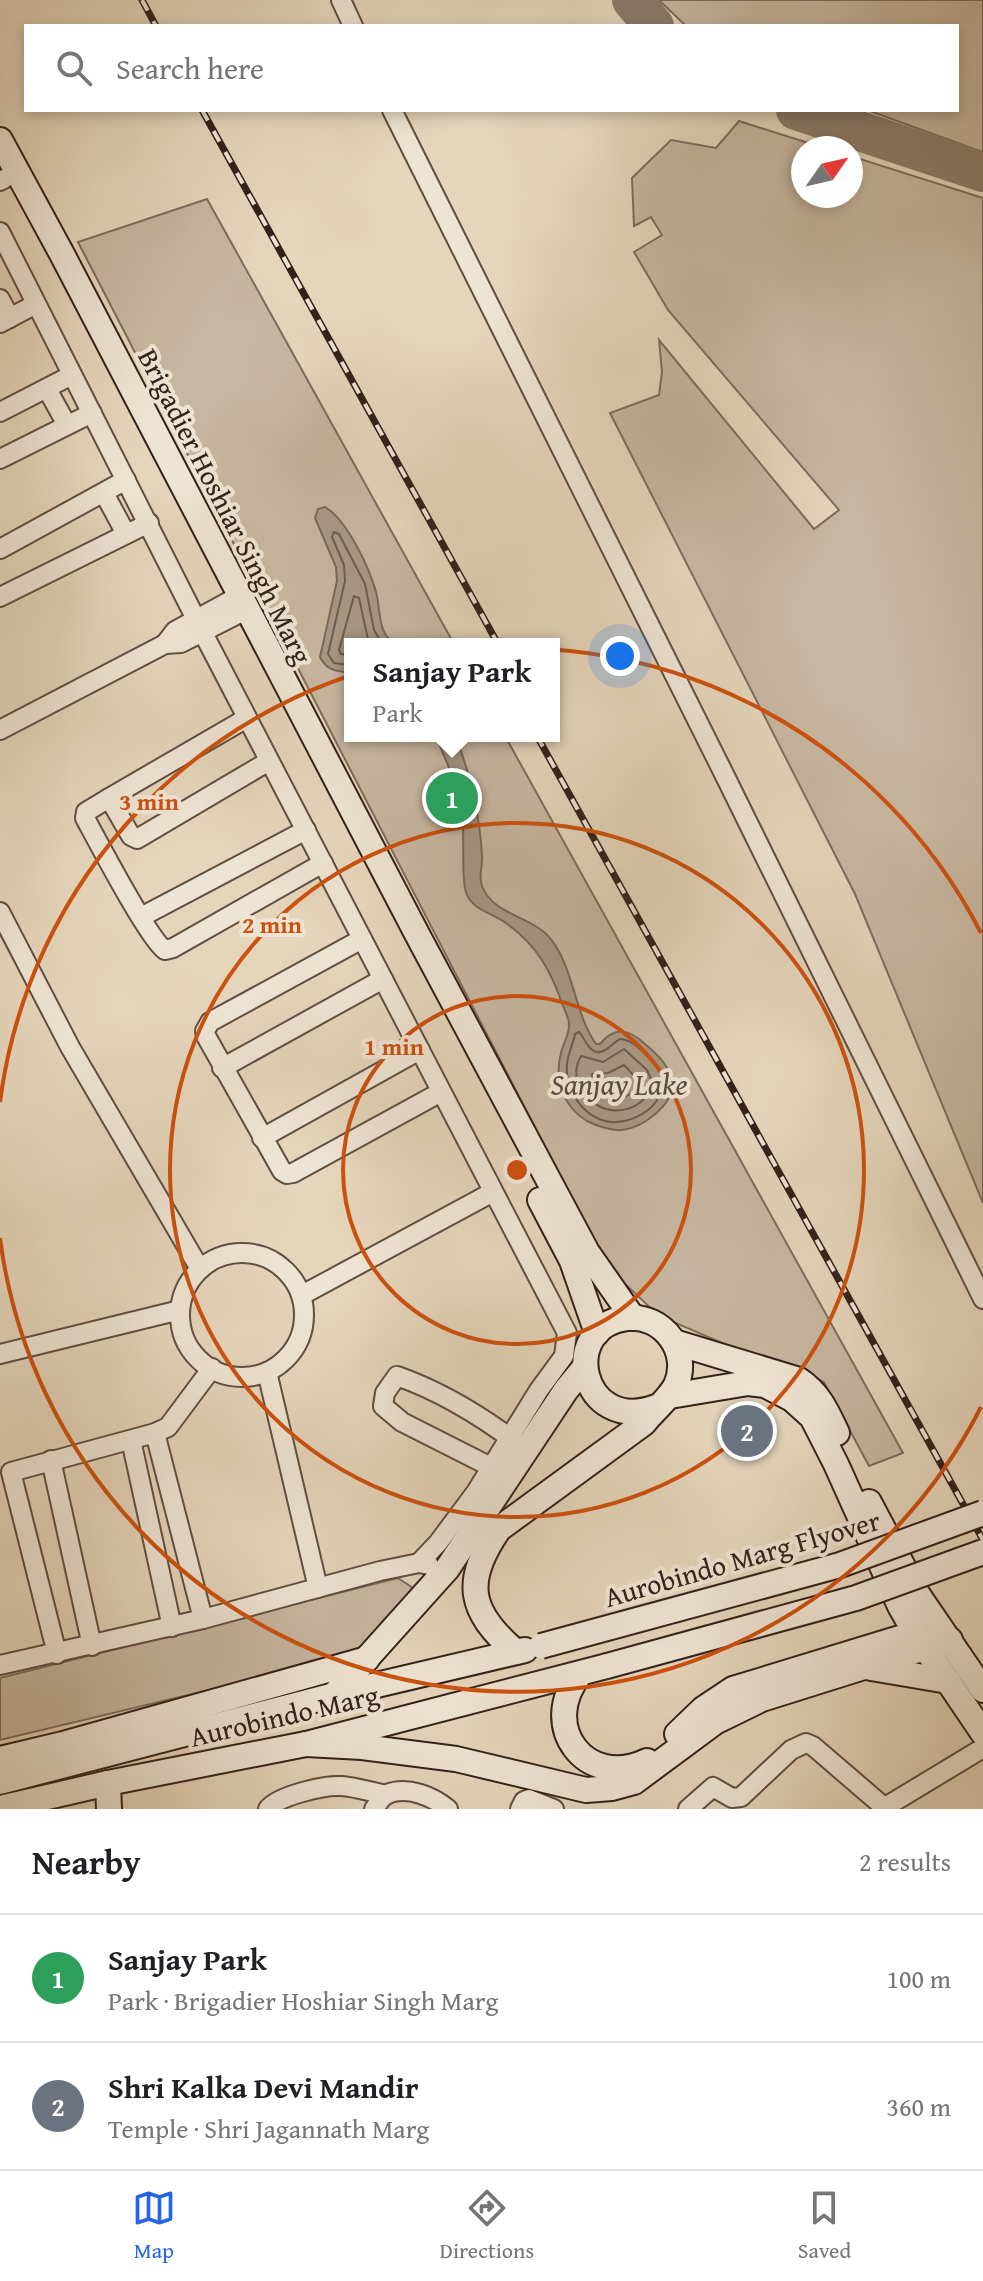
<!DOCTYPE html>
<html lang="en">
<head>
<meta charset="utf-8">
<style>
  :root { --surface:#fff; --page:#f6f6f6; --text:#202124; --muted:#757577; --line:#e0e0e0; --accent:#2563eb }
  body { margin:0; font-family:"Gentium Book Plus",serif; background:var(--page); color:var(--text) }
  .compass { position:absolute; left:791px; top:136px; width:72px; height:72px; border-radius:50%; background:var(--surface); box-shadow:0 4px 12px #0003; rotate:56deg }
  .you { position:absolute; left:620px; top:656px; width:28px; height:28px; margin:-20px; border:6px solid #fff; border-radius:50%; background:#1a73e8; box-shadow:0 0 0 12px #1a73e833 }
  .badge { display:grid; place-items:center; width:52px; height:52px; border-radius:50%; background:var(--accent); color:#fff; font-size:26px; font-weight:700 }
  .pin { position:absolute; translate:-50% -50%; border:4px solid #fff; box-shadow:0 2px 8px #0006 }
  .popup { position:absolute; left:344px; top:638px; width:216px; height:104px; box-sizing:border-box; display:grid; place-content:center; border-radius:0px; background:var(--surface); filter:drop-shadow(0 2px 6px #0005); font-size:26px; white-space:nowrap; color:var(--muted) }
  .popup b { font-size:30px; color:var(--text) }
  .popup::after { content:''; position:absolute; left:50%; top:100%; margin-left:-16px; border:16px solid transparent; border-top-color:var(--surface) }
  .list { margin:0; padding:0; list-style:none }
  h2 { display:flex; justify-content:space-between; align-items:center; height:104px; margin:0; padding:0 32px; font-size:34px }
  h2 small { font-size:26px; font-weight:400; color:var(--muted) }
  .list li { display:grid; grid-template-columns:52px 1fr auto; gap:24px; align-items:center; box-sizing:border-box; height:128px; padding:0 32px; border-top:2px solid var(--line) }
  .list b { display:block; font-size:30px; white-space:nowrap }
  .list p { margin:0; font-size:26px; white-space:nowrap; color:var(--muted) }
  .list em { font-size:26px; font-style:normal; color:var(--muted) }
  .icon { flex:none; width:44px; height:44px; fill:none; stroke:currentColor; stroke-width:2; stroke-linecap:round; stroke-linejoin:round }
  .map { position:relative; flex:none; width:983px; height:1809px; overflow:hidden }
  .search { position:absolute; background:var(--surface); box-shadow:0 4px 12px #0003; left:24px; right:24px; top:24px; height:88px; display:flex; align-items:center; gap:20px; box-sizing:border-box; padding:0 28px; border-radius:0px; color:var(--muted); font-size:30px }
  .sheet { height:360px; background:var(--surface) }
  nav { display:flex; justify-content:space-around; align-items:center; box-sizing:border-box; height:112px; border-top:2px solid var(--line); background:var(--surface); font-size:22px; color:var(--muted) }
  nav a { display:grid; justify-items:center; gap:4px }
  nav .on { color:var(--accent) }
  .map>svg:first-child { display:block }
</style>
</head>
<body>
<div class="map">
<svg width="983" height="1809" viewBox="0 0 983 1809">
  <rect width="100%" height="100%" fill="#e5d5bb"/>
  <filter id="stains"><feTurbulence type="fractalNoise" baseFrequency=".0025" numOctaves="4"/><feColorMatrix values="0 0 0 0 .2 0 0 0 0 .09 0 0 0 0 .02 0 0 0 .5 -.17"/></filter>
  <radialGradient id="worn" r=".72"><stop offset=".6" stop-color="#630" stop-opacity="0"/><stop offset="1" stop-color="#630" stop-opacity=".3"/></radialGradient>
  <!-- green -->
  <g fill="#c7b6a0" stroke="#7d6c5d" stroke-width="2">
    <polygon points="659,0 983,0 983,152 867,110 957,110 957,26 686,26"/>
    <polygon points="739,121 824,148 803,148 803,196 851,196 851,156 983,198 983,1203 855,894 610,413 659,395 662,372 659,340 814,529 839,510 668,310 634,252 662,235 651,217 634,226 632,178 671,140 716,148"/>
    <polygon points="207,199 454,644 350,644 350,736 505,736 903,1453 869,1466 824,1382 774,1365 659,1316 607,1267 78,242"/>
    <polygon points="398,1578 416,1590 360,1654 0,1740 0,1678"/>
  </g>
  <!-- water -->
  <g fill="#a89884" stroke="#79685a" stroke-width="2">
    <path d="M325 507C347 520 369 567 376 592 381 611 377 631 394 644H350V673C336 671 327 671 320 657L337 581 336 567 315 518 318 509Z"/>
    <path d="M436 736H455C470 771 480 817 482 856 483 866 478 876 482 886 493 915 531 916 549 937 574 966 574 1013 596 1044H600C615 1026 629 1029 645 1044 658 1055 670 1066 672 1083 674 1105 642 1128 622 1130 612 1131 597 1126 587 1121 563 1107 554 1079 561 1053 563 1044 570 1033 569 1024 569 1018 565 1011 563 1006 551 971 537 945 506 923 492 913 475 911 467 895 460 881 466 826 461 805 457 781 444 758 436 736Z"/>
  </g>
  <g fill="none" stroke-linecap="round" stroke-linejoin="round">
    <!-- shore -->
    <g stroke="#6e5c4f" stroke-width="2">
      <polyline points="350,655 341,654 339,650 354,596 359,598 369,644"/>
      <polyline points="350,665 334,663 328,654 345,581 344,565 332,537 334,532 339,534 365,584 374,630 382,644"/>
      <path d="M579 1032C585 1038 590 1057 603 1051 609 1049 614 1042 620 1039 633 1040 641 1050 650 1059 677 1084 655 1115 624 1121 591 1129 564 1094 567 1064 568 1054 573 1044 575 1034Z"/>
      <path d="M624 1049 647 1070 654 1086C624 1139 558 1095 581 1056L603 1062Z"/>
      <path d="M624 1065 641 1083C628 1103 606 1103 591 1084L592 1074 608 1073Z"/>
    </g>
    <!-- taxiway -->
    <g stroke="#8c7b6a" stroke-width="40">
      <polyline points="632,0 654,26"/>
      <polyline points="796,110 983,172"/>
    </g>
    <!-- street casing -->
    <g stroke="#604e42" stroke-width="22">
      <g id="street">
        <polyline points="341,0 353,26"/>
        <polyline points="392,110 726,778 983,1299"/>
        <polyline points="0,181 4,179"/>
        <polyline points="0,232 202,631 567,1333 564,1356 539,1390 476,1492 438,1543 419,1563"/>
        <polyline points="0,299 10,318"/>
        <polyline points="0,323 36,304"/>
        <polyline points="47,389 67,425"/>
        <polyline points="0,412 72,375"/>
        <polyline points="0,459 92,413"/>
        <polyline points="104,493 126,534"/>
        <polyline points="0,549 126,480"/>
        <polyline points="0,597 149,523"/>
        <polyline points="165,644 175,631 239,596"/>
        <path d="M247 718 109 798 86 812 85 818C97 840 150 941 165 950L173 948 323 863"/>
        <polyline points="0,730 165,644 181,643 246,610"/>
        <polyline points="109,798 131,836 137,839 269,761"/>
        <polyline points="0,912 70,1047 200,1269"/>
        <polyline points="141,917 306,830"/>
        <polyline points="362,939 210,1022 205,1031 206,1036 282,1171 287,1174 293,1173 441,1092"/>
        <polyline points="222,1068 383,979"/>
        <polyline points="262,1138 420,1050"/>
        <circle cx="242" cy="1315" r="62"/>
        <polyline points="302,1295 493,1192"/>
        <polyline points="0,1354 180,1310"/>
        <polyline points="267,1372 318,1588"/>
        <polyline points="155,1433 168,1427 212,1368"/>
        <polyline points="131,1440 172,1627"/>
        <polyline points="51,1460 92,1646"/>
        <path d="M491 1467 402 1422 383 1406 385 1393 397 1376C440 1391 481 1416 517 1443"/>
        <polyline points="57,1654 11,1472 155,1433 203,1619"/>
        <polyline points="0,1665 203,1619 380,1571 419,1563 429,1565"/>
        <path d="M268 1809C278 1796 324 1785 341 1786 356 1787 371 1792 386 1795"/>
        <path d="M374 1809C378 1804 381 1797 387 1794 408 1786 432 1796 448 1809"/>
        <polyline points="520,1809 524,1801 529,1799 554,1809"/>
        <polyline points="688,1809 713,1787 732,1798 741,1797 791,1750 806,1743 813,1746 884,1807"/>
        <polyline points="882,1809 983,1748"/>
      </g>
    </g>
    <!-- secondary casing -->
    <g stroke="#33211a" stroke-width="28">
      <g id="secondary">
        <polyline points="0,140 63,256 417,934 587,1252 633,1318"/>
        <polyline points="540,1200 572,1261 597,1333"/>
        <path d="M674 1342 799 1380C819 1393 827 1412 837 1433"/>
        <polyline points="670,1396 748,1383 765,1385 792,1399 812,1417 836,1464 900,1606 916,1634 983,1733"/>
        <polyline points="869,1502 918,1595 983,1690"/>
        <path d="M516 1652C468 1611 463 1581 499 1529L644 1423C654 1410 669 1399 676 1385 691 1352 663 1314 627 1318 558 1326 580 1435 656 1407"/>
        <polyline points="871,1668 948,1681"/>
        <path d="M580 1674C538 1726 586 1790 647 1761"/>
        <polyline points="334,1695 447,1569 566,1390 585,1367"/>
        <polyline points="677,1734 703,1709 733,1689 900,1638"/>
        <polyline points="306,1744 362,1747 456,1759 586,1790 612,1788 634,1782 715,1722 762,1699 950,1640"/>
        <polyline points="0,1759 63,1744 367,1659"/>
        <polyline points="0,1782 334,1695 525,1650"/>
        <polyline points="108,1783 109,1809"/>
        <polyline points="0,1808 108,1783 306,1744 607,1666"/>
      </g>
    </g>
    <!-- street -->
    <use href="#street" stroke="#eee4d3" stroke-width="18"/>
    <!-- secondary -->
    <use href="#secondary" stroke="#eee4d3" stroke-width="24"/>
    <!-- rail casing -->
    <g stroke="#33211a" stroke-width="7">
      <g id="rail">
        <polyline points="142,0 156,26"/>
        <polyline points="202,110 498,644"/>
        <polyline points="537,736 983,1540"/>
      </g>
    </g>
    <!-- rail -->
    <use href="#rail" stroke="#eee4d3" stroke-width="4" stroke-dasharray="12" stroke-linecap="butt"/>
    <!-- secondary-bridge casing -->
    <g stroke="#33211a" stroke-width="28" stroke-linecap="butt">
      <g id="secondary-bridge">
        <polyline points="541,1646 840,1565 983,1513"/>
        <polyline points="607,1666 856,1598 983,1552"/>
      </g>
    </g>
    <!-- secondary-bridge -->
    <use href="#secondary-bridge" stroke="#eee4d3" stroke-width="24"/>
  </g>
  <!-- distance rings -->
  <g fill="none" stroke="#cd510e" stroke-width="4">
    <circle cx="517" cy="1170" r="174"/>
    <circle cx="517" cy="1170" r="347"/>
    <path d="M981 1407A521 521 0 0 1 0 1238M0 1102A521 521 0 0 1 981 933"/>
  </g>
  <g text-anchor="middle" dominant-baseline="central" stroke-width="8" stroke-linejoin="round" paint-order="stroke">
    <!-- street labels -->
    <g font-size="28" fill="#33211a" stroke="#eee4d3">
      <text transform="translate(226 506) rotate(63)">Brigadier Hoshiar Singh Marg</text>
      <text transform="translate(742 1558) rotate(-16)">Aurobindo Marg Flyover</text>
      <text transform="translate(284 1715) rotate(-13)">Aurobindo Marg</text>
    </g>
    <!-- water labels -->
    <g font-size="30" font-style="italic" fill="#5c4b3f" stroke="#eee4d3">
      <text x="619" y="1084">Sanjay Lake</text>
    </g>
  </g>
  <circle cx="517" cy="1170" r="12" fill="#cd510e" stroke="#eee4d3" stroke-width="4"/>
  <g font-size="24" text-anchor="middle" font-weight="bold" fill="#cd510e" stroke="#eee4d3" stroke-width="8" stroke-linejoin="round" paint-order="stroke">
    <text x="149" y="810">3 min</text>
    <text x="272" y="933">2 min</text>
    <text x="394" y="1055">1 min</text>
  </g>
  <rect width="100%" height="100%" filter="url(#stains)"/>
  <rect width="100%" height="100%" fill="url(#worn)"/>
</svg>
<svg class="compass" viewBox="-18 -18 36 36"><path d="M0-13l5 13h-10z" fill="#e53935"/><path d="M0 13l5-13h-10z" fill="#757577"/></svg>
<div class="you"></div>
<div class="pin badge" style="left:452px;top:798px;background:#2e9e5b">1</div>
<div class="popup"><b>Sanjay Park</b>Park</div>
<div class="pin badge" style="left:747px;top:1431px;background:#6b7280">2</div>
<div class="search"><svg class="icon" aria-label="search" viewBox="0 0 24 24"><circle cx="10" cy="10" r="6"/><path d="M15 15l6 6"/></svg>Search here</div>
</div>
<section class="sheet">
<h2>Nearby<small>2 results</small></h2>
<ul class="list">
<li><span class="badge" style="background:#2e9e5b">1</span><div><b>Sanjay Park</b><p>Park · Brigadier Hoshiar Singh Marg</p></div><em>100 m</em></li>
<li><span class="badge" style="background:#6b7280">2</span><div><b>Shri Kalka Devi Mandir</b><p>Temple · Shri Jagannath Marg</p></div><em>360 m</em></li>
</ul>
</section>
<nav>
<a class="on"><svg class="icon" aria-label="map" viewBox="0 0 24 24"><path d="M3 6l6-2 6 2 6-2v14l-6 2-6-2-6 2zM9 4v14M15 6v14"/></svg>Map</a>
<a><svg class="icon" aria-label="directions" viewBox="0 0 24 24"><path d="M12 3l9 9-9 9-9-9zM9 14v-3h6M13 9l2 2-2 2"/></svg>Directions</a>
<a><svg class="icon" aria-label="saved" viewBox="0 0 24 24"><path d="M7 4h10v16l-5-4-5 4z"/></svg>Saved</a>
</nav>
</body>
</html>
